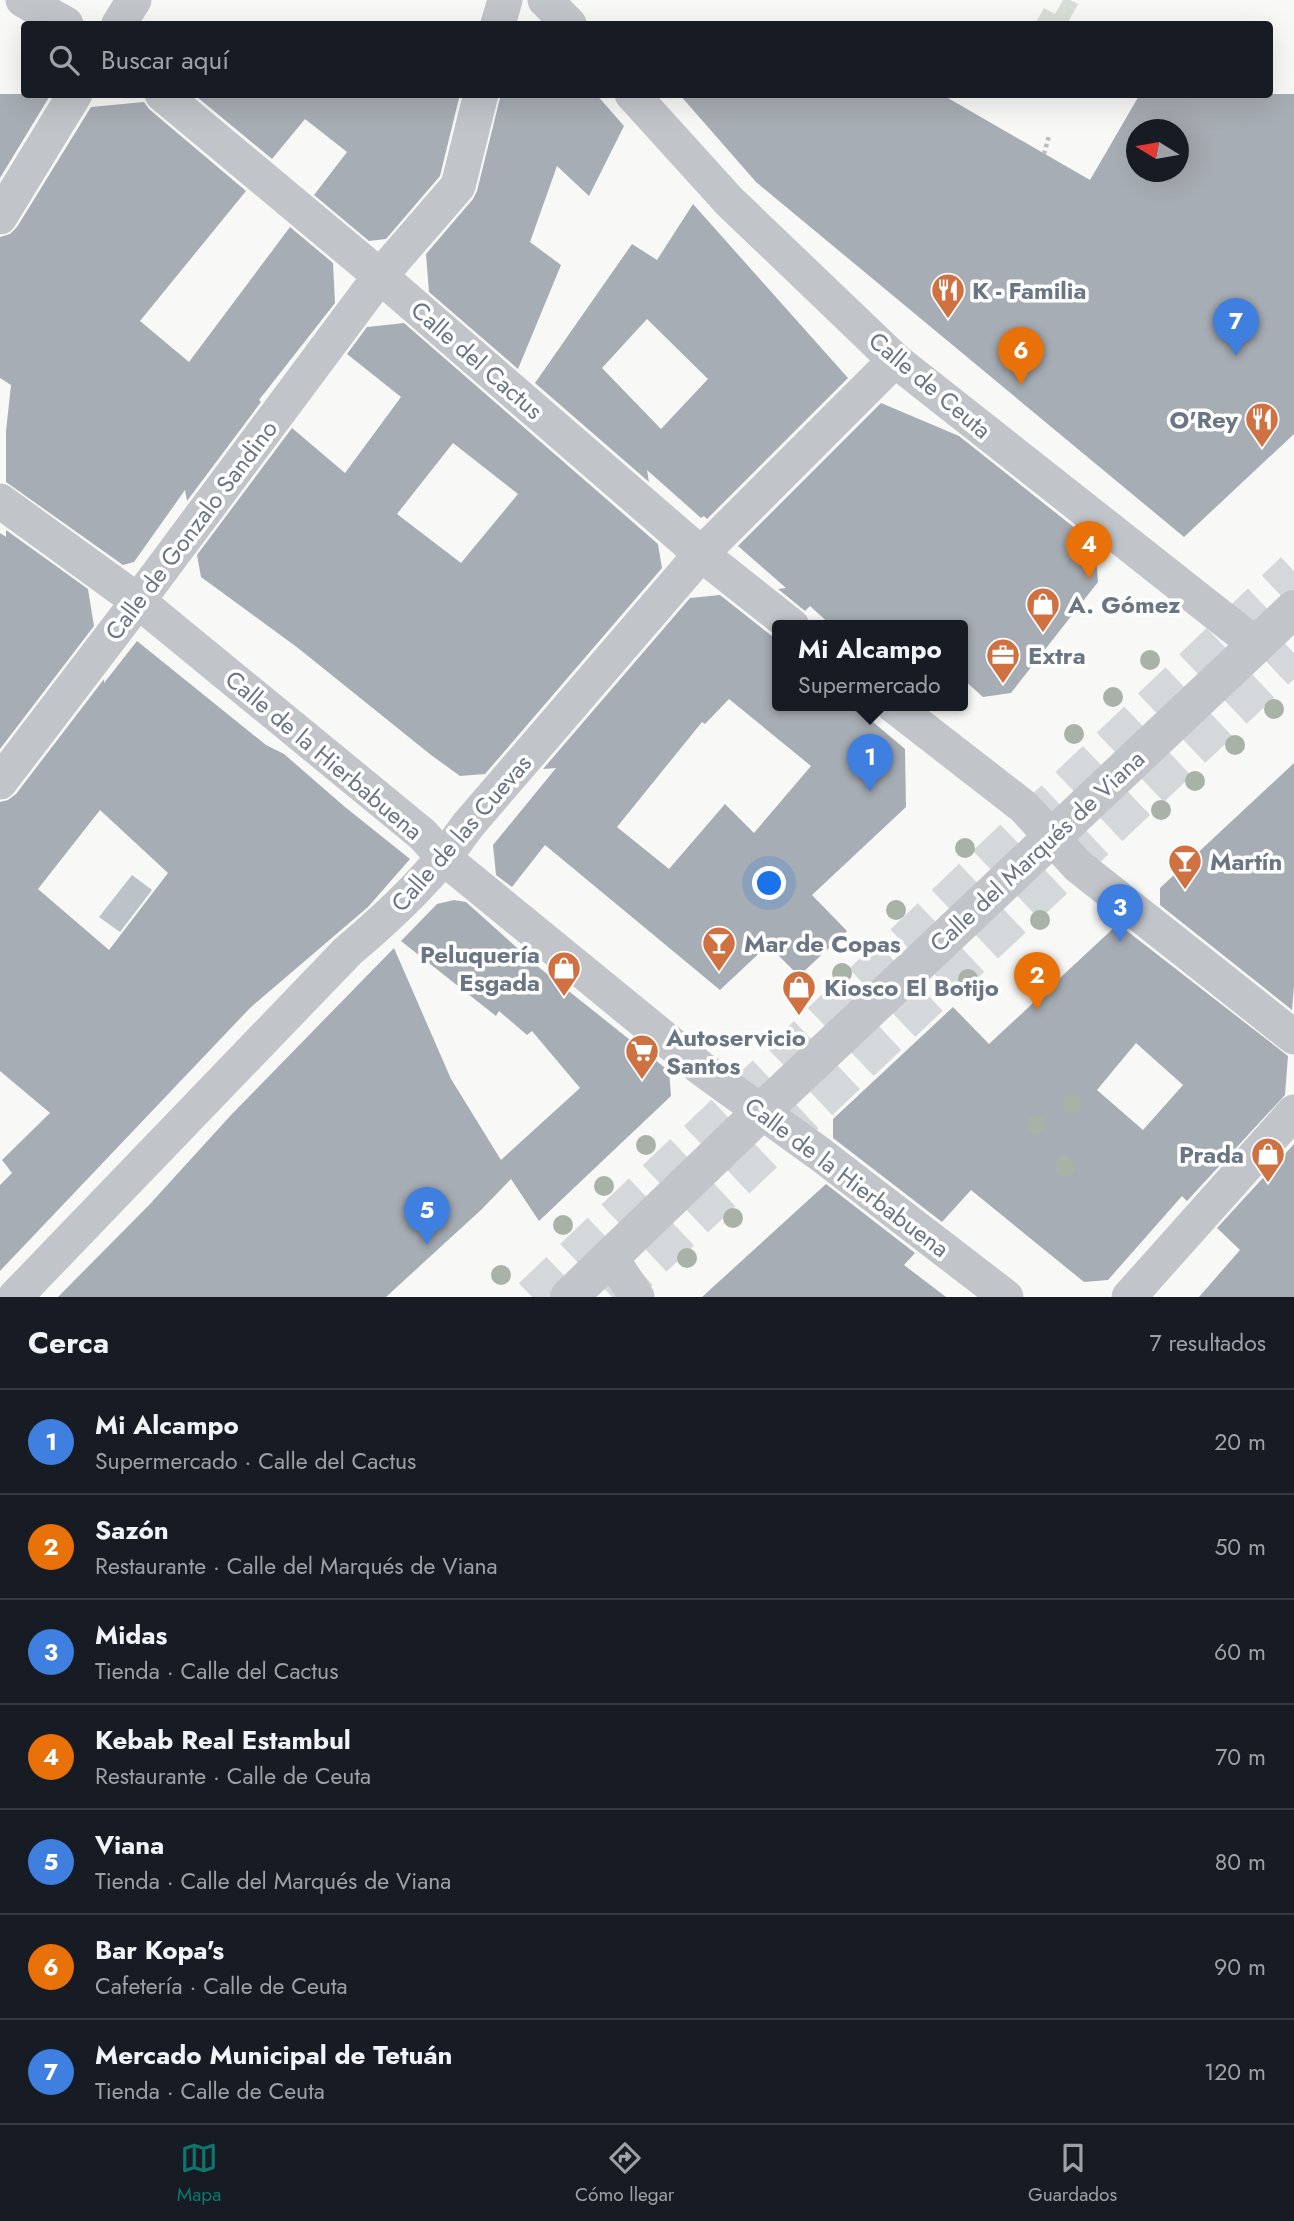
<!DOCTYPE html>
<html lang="es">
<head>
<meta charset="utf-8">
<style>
  :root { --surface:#171b24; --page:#242831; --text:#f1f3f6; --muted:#9ea1a6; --line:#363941; --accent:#0f766e }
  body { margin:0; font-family:Jost,sans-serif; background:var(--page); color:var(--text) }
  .compass { position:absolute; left:1126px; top:119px; width:63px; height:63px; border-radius:50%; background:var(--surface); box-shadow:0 7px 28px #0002; rotate:281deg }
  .you { position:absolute; left:770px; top:884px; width:24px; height:24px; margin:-18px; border:5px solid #fff; border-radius:50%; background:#1a73e8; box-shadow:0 0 0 10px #1a73e833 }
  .badge { display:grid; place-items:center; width:46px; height:46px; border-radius:50%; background:var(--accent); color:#fff; font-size:23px; font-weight:700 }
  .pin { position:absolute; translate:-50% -58px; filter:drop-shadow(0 2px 4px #0008) }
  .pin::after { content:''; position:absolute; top:37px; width:24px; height:21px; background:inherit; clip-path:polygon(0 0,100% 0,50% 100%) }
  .popup { position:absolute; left:772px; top:620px; width:196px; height:91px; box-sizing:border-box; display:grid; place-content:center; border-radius:7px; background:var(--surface); filter:drop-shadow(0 2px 5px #0005); font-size:23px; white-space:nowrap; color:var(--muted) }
  .popup b { font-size:26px; color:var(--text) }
  .popup::after { content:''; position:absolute; left:50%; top:100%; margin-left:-14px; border:14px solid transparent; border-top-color:var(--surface) }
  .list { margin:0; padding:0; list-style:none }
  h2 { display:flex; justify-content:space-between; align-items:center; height:91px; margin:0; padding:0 28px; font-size:30px }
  h2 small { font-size:23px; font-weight:400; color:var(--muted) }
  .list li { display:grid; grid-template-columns:46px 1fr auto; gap:21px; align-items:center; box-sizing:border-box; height:105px; padding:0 28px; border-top:2px solid var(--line) }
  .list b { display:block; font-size:26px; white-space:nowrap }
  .list p { margin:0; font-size:23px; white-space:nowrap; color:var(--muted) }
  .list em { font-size:23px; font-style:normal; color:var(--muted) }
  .icon { flex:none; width:38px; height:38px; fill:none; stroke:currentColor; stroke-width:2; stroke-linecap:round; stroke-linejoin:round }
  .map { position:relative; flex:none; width:1294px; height:1297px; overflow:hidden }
  .search { position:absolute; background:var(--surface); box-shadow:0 7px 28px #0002; left:21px; right:21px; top:21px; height:77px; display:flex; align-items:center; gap:18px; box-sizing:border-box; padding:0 24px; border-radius:7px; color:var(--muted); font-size:26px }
  .sheet { height:826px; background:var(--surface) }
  nav { display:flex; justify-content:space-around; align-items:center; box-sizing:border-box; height:98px; border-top:2px solid var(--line); background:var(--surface); font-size:19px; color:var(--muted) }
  nav a { display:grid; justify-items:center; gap:4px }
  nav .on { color:var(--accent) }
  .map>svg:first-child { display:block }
</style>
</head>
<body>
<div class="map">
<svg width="1294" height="1297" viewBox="0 0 1294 1297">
  <rect width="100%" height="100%" fill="#f8f9f7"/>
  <!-- green -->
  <polygon fill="#d8ddd6" points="1063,0 1070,0 1078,4 1067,24 1035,24 1044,8 1055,14"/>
  <!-- water -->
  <polygon fill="#bbc2c8" points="132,875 152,890 120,932 99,917"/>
  <!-- building -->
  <g fill="#a7adb4" fill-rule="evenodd">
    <polygon points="0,94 51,94 0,178"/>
    <polygon points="228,94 460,94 440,176 386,239 369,241 314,195 347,152 305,119 272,159 197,97"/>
    <polygon points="501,94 596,94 624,126 589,196 557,166 530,242 561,265 518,369 429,292 426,254 473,199 477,191"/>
    <path d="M679 94H941L1090 180 1140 94H1294V434L1184 537 756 182ZM1137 130H1179V172H1137Z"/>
    <polygon points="144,102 149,109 246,191 140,321 189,362 290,227 333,263 335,303 259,400 261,402 187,501 185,490 134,562 123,565 6,482 6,431 11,385 0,378 0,237 10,234 17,227 91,107"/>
    <path d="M693 204 848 378 707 519 704 516 701 518 647 470 649 482 535 383 632 244 657 260ZM647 319 708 379 661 429 602 368Z"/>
    <path d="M404 323 658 544 662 568 485 774 460 776 431 755 298 648 201 577 197 555 292 428 345 473 401 397 347 354 367 327ZM453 443 518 494 461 563 397 514Z"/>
    <polygon points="881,403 959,436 1095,544 1098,582 1011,693 983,697 963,679 963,626 832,626 810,606 805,611 778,589 786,588 738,546"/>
    <polygon points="6,530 88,589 94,626 0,749 0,533 6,537"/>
    <path d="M720 595 777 640V706H854L905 749 906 807 812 895 847 931 799 976 768 945 720 990 545 845 512 887 496 875 493 845 556 768 543 769 690 598ZM729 699 811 766 754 833 725 804 669 869 617 827 702 722 705 724Z"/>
    <path d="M137 641 266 745 284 754 345 807 410 859 368 907 250 1008 0 1271V1185L12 1173 2 1160 50 1113 0 1071V802L8 800 16 794 104 679V683ZM100 810 168 873 109 950 38 889Z"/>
    <polygon points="1294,763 1294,985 1292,1010 1160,905 1160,888"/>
    <polygon points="454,900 466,902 536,965 669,1071 671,1096 539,1221 511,1179 482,1209 386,1297 58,1297 150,1204 231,1115 394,948 451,1079 501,1160 580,1088 532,1031 527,1035 499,1011 496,1016 401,941 437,904"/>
    <path d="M1118 924 1288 1056 1285 1095 1187 1201 1182 1196 1108 1280 1084 1282 971 1190 942 1222 833 1138V1119L953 1007 989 1044ZM1136 1043 1183 1085 1143 1130 1097 1090Z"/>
    <polygon points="1294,1144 1294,1297 1199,1297 1240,1250 1217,1228"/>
    <polygon points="826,1184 915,1253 904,1265 946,1297 702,1297"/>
  </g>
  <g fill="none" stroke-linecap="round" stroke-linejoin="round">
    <!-- secondary-tunnel -->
    <g stroke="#d5d8da" stroke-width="38" stroke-dasharray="38 19" stroke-linecap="butt">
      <polyline points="532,1297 1294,571"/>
      <polyline points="612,1297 1294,653"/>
    </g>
    <!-- path -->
    <polyline stroke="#bbbdc0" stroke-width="4.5" stroke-dasharray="3.5 3.5" stroke-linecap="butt" points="1044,154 1049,136"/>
    <!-- minor -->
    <g stroke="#c1c4c8" stroke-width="35">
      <polyline points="23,0 66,24"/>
      <polyline points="545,0 569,24"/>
      <polyline points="119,24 134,0"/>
      <polyline points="498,24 505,0"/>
      <polyline points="162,94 380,276 701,554 792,626"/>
      <polyline points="632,94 729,201 895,360 1255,644"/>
      <polyline points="0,217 75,94"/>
      <polyline points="0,501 138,601 422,834 445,859 702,1069 820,1154 1006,1297"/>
      <polyline points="894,706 1024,807 1078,866 1294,1037"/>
      <polyline points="0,782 138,601 380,276 458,186 481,94"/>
      <polyline points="611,1258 637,1297"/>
      <path d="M15 1297 348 951C393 913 435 873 468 825L701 554 895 360"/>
      <polyline points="1129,1297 1294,1112"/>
    </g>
    <!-- tertiary -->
    <polyline stroke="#c1c4c8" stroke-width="38" points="569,1297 762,1111 1294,609"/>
  </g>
  <!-- trees -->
  <g fill="#a8b2a7">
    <circle cx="1150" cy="660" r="10"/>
    <circle cx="1113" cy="697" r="10"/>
    <circle cx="1274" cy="709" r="10"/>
    <circle cx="1074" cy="734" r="10"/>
    <circle cx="1235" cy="745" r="10"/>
    <circle cx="1195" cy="781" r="10"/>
    <circle cx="1161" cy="810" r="10"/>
    <circle cx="965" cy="848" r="10"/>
    <circle cx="896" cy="910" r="10"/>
    <circle cx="1040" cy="920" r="10"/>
    <circle cx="842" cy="973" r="10"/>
    <circle cx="968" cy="979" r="10"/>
    <circle cx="1072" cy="1104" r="10"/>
    <circle cx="1036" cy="1125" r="10"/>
    <circle cx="646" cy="1145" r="10"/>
    <circle cx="1065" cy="1167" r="10"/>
    <circle cx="604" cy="1186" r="10"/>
    <circle cx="733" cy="1218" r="10"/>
    <circle cx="563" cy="1225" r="10"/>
    <circle cx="687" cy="1258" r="10"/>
    <circle cx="501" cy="1275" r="10"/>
  </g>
  <!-- icons -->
  <defs>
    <g id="restaurant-pin" transform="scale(1.75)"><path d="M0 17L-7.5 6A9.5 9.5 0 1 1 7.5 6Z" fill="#cf7141" stroke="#fff"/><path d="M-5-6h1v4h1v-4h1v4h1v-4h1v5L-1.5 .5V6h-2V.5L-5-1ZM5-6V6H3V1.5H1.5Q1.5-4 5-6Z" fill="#fff"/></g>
    <g id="shop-pin" transform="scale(1.75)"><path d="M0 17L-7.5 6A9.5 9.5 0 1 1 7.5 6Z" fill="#cf7141" stroke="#fff"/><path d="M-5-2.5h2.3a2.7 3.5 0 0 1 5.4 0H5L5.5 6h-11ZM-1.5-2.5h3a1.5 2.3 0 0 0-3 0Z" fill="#fff"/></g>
    <g id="office-pin" transform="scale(1.75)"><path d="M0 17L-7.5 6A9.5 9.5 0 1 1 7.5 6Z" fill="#cf7141" stroke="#fff"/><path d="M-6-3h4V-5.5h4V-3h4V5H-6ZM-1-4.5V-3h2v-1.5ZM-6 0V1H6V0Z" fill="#fff"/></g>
    <g id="bar-pin" transform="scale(1.75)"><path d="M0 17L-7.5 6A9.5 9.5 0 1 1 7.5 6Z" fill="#cf7141" stroke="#fff"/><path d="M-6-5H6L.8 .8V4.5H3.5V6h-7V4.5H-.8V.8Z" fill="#fff"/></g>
    <g id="supermarket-pin" transform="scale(1.75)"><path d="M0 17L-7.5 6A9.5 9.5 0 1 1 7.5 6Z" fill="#cf7141" stroke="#fff"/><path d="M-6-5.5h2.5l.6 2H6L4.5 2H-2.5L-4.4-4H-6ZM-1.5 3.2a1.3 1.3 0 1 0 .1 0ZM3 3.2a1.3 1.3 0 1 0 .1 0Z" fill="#fff"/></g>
  </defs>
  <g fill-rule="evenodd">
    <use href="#restaurant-pin" x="948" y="290"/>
    <use href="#restaurant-pin" x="1262" y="419"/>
    <use href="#shop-pin" x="1043" y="604"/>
    <use href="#office-pin" x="1003" y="655"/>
    <use href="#bar-pin" x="1185" y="861"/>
    <use href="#bar-pin" x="719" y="943"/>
    <use href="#shop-pin" x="564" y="968"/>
    <use href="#shop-pin" x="799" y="987"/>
    <use href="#supermarket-pin" x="642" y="1051"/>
    <use href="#shop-pin" x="1268" y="1154"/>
  </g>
  <g text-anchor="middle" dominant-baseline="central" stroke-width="7" stroke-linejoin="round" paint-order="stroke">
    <!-- poi labels -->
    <g font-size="24" font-weight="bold" fill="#6b7684" stroke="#fff" text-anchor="start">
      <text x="972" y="290">K - Familia</text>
      <text x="1238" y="419" text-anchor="end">O'Rey</text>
      <text x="1068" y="604">A. Gómez</text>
      <text x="1028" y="655">Extra</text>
      <text x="1210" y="861">Martín</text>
      <text x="744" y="943">Mar de Copas</text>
      <text x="540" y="954" text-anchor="end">Peluquería<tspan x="540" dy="28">Esgada</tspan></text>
      <text x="824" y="987">Kiosco El Botijo</text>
      <text x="666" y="1037">Autoservicio<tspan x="666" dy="28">Santos</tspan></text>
      <text x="1244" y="1154" text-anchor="end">Prada</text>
    </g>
    <!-- street labels -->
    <g font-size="24" fill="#6b7684" stroke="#fff">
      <text transform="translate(477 360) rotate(41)">Calle del Cactus</text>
      <text transform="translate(930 385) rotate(40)">Calle de Ceuta</text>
      <text transform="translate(191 530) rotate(-53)">Calle de Gonzalo Sandino</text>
      <text transform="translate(324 755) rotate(40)">Calle de la Hierbabuena</text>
      <text transform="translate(461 833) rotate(-49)">Calle de las Cuevas</text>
      <text transform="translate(1037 851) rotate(-43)">Calle del Marqués de Viana</text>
      <text transform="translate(847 1177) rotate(37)">Calle de la Hierbabuena</text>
    </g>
  </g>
</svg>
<svg class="compass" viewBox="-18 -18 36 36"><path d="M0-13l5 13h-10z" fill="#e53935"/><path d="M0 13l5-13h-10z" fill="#9ea1a6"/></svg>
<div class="you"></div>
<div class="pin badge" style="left:870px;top:792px;background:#3f7fe0">1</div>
<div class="popup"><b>Mi Alcampo</b>Supermercado</div>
<div class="pin badge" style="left:1037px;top:1010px;background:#e8710a">2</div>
<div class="pin badge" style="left:1120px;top:942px;background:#3f7fe0">3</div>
<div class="pin badge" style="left:1089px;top:579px;background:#e8710a">4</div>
<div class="pin badge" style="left:427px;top:1245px;background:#3f7fe0">5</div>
<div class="pin badge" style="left:1021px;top:385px;background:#e8710a">6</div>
<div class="pin badge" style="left:1236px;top:356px;background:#3f7fe0">7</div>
<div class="search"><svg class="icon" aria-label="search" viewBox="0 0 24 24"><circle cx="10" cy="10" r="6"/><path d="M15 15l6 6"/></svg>Buscar aquí</div>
</div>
<section class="sheet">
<h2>Cerca<small>7 resultados</small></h2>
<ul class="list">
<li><span class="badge" style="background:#3f7fe0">1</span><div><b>Mi Alcampo</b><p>Supermercado · Calle del Cactus</p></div><em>20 m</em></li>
<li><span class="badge" style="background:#e8710a">2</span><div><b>Sazón</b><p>Restaurante · Calle del Marqués de Viana</p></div><em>50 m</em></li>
<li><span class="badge" style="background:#3f7fe0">3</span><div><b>Midas</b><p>Tienda · Calle del Cactus</p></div><em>60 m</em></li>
<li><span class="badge" style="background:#e8710a">4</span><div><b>Kebab Real Estambul</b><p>Restaurante · Calle de Ceuta</p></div><em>70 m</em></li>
<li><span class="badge" style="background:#3f7fe0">5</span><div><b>Viana</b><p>Tienda · Calle del Marqués de Viana</p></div><em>80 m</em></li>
<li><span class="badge" style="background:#e8710a">6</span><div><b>Bar Kopa's</b><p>Cafetería · Calle de Ceuta</p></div><em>90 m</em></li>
<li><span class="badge" style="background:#3f7fe0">7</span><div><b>Mercado Municipal de Tetuán</b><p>Tienda · Calle de Ceuta</p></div><em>120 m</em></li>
</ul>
</section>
<nav>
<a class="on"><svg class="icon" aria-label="map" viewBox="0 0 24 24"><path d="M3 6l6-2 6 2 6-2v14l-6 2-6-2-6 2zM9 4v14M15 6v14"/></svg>Mapa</a>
<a><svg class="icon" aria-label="directions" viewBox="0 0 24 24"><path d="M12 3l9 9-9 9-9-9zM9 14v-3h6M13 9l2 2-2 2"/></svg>Cómo llegar</a>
<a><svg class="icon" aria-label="saved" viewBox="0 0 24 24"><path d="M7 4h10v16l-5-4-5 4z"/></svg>Guardados</a>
</nav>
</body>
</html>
